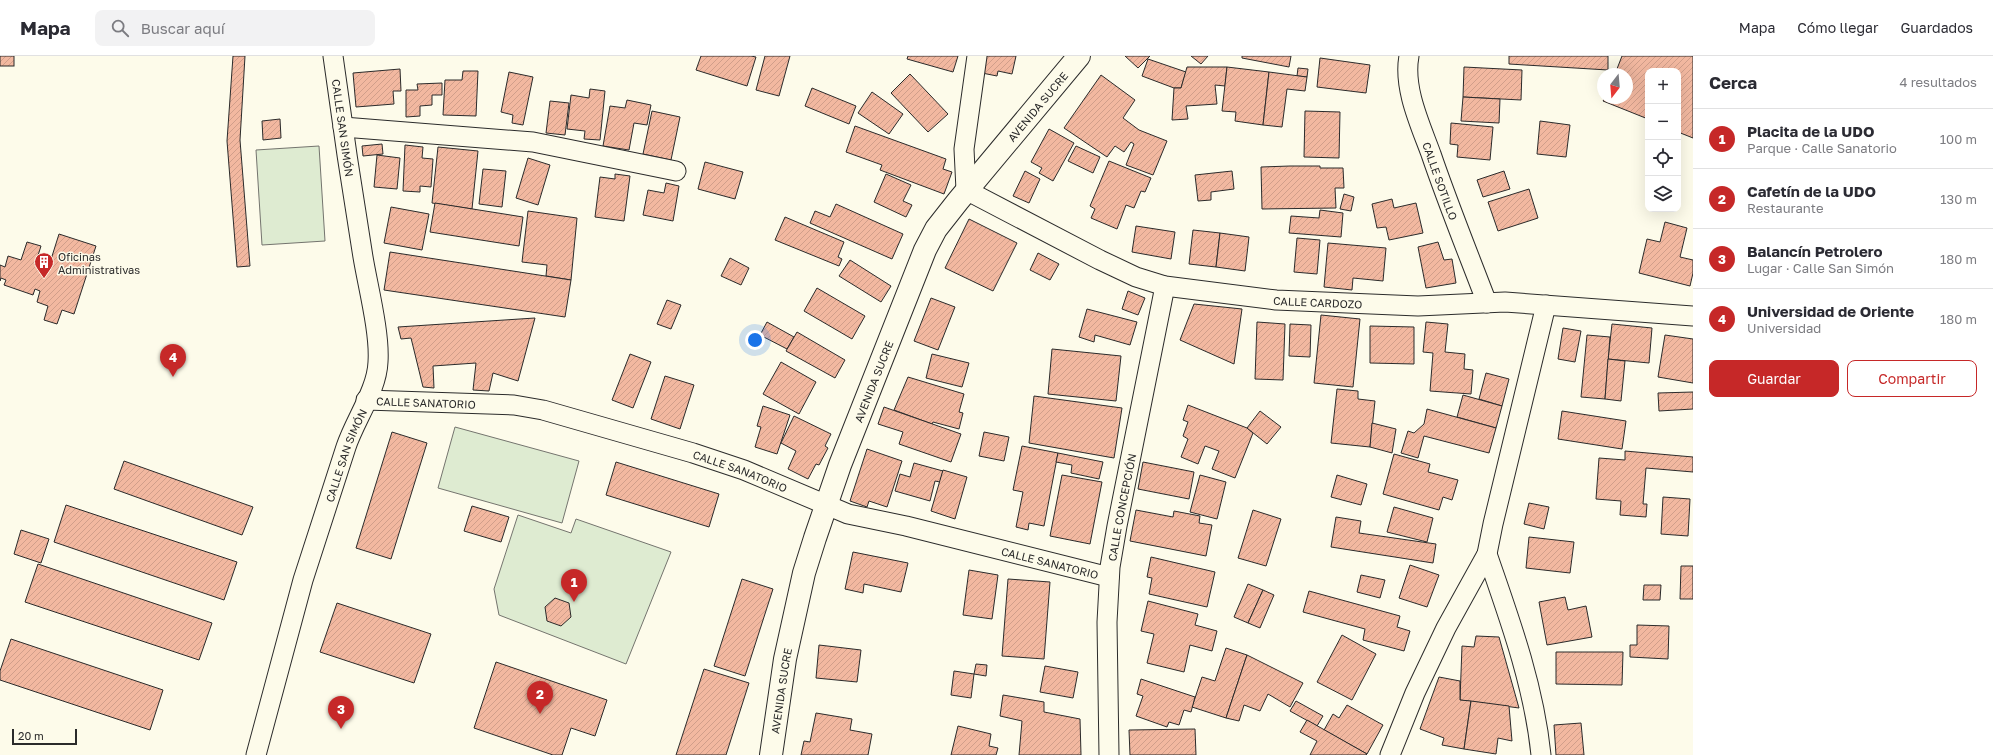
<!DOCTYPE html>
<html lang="es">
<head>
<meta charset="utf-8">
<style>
  :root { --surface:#fff; --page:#f2f2f3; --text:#2b2b33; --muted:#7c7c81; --line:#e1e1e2; --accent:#c62828 }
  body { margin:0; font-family:"Golos Text",sans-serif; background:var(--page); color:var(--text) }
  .controls { position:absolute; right:12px; top:12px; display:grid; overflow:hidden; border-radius:8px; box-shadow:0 4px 16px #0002 }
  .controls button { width:36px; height:36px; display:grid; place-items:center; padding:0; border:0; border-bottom:1px solid var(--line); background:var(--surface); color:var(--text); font:20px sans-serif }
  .compass { position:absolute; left:1597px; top:12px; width:36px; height:36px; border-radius:50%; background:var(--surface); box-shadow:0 4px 16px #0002; rotate:196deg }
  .scale { position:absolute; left:12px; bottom:10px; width:65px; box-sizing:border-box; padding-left:4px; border:2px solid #2b2b2b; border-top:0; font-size:11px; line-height:14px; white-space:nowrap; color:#2b2b2b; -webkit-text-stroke:3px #fdfbea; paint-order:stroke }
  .you { position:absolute; left:755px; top:284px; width:14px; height:14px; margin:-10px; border:3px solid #fff; border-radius:50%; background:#1a73e8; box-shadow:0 0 0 6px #1a73e833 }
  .badge { display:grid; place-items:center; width:26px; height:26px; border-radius:50%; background:var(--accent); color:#fff; font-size:13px; font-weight:700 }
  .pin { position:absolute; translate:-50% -33px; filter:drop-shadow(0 1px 2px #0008) }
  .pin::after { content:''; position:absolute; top:21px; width:14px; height:12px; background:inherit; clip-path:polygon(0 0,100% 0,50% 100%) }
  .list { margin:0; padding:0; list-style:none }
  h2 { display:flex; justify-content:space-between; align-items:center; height:52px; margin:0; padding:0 16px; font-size:17px }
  h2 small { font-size:13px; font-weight:400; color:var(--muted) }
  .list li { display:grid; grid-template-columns:26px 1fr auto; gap:12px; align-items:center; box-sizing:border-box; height:60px; padding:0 16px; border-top:1px solid var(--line) }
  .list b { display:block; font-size:15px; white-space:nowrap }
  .list p { margin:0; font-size:13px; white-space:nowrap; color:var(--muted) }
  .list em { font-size:13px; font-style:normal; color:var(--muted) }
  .actions { display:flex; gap:8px; padding:12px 16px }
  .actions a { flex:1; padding:9px 0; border:1px solid var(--accent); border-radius:8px; text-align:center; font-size:14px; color:var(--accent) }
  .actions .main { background:var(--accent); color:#fff }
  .icon { flex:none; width:22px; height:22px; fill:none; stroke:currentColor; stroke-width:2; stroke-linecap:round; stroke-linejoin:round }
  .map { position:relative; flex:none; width:1693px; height:699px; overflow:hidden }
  header { display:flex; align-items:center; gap:24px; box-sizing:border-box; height:56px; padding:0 20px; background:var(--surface); border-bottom:1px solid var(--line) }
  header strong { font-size:19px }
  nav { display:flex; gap:22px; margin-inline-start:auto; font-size:14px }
  .search { width:280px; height:36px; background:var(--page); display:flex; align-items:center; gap:10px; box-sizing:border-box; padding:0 14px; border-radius:8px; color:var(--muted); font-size:15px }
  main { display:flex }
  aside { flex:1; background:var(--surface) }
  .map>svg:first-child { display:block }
</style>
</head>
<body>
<header>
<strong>Mapa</strong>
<div class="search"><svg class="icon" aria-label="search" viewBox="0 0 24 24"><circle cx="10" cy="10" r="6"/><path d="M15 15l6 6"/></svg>Buscar aquí</div>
<nav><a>Mapa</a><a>Cómo llegar</a><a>Guardados</a></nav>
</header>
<main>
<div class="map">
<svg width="1693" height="699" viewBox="0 0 1693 699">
  <defs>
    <pattern id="building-hatch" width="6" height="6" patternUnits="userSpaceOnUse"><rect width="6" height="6" fill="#f2b8a0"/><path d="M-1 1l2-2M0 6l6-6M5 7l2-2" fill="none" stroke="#d09e8a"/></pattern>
  </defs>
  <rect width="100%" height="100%" fill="#fdfbea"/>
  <!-- park -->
  <g fill="#deebd1" stroke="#74746e">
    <polygon points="319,90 325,185 262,189 256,94"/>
    <polygon points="455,371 579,405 562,467 438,432"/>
    <polygon points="518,459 571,477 576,463 671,496 626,608 499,559 494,533"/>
  </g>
  <!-- building -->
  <g fill="url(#building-hatch)" stroke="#2b2b2b">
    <rect x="0" y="0" width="14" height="10"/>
    <polygon points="233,0 245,0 240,84 250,210 237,211 227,85"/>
    <polygon points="701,0 751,0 756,1 747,30 696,14"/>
    <polygon points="765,0 790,0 779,40 756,34"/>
    <polygon points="908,0 958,0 953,16 907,3"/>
    <polygon points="986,0 1016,0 1012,18 998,15 997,20 982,17"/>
    <polygon points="1125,0 1150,0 1138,12"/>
    <polygon points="1191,0 1208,0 1201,8"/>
    <polygon points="1242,0 1291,0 1289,11 1242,2"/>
    <polygon points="1509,0 1608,0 1608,14 1509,8"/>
    <polygon points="1622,0 1693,0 1693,82 1678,76 1678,15 1648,15 1648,63 1603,45 1605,42 1627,42 1627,18 1615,18"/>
    <polygon points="1320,2 1370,9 1366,37 1317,31"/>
    <polygon points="1148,3 1186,16 1181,32 1174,32 1142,20"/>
    <polygon points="1187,11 1227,11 1225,30 1215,29 1217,48 1186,50 1188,63 1172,64 1174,32 1181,32"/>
    <polygon points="1227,11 1269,16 1263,69 1235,65 1236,56 1222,55"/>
    <polygon points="1464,11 1522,14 1521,44 1463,41"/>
    <polygon points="1298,12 1308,13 1307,21 1297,20"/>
    <polygon points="400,13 401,35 393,35 394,48 356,51 353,17"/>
    <polygon points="463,15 478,15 476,60 443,59 445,24 462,24"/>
    <polygon points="509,16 533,21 523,69 512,67 513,59 501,56"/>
    <polygon points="1269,16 1307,21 1305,35 1287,33 1282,71 1263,69"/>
    <polygon points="910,18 948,58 928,76 891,37"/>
    <polygon points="1101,19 1135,44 1123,62 1139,74 1167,85 1153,119 1126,109 1134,88 1131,86 1124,96 1115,90 1107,101 1064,72"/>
    <polygon points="442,27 442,39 432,39 432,49 420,50 420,60 406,61 406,34 418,34 417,28"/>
    <polygon points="812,32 856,50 849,68 805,50"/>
    <polygon points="590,33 605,35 600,84 584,83 585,75 567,73 571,39 589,42"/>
    <polygon points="872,36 903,58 889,78 858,57"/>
    <polygon points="1463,41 1500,43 1499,67 1461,65"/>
    <polygon points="627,44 651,49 647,69 634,67 629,94 603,90 610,50 625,52"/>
    <polygon points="550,45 569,47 565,79 546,77"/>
    <polygon points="652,55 680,61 671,104 643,98"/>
    <polygon points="1305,55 1340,56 1339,102 1304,101"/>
    <polygon points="280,63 281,82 263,84 262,65"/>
    <polygon points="1540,65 1570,69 1566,101 1537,98"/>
    <polygon points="1451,67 1493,71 1490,104 1457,101 1458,89 1450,88"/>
    <polygon points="855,70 946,103 943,113 952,116 944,138 880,114 882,109 846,96"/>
    <polygon points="1049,73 1074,87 1053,125 1039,117 1042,112 1031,106"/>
    <polygon points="382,88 383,98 363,100 362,90"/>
    <polygon points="405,89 423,91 422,102 433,103 431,131 420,130 420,136 403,135"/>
    <polygon points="1076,90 1100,101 1093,117 1068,105"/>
    <polygon points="438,91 478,95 472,153 432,147"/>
    <polygon points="377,99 400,102 397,133 374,131"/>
    <polygon points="528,102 550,109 538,149 516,142"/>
    <polygon points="1109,105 1151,122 1145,136 1141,135 1134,152 1126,149 1117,173 1091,162 1095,153 1090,150"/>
    <polygon points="705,106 743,116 735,143 698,133"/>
    <polygon points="1290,110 1320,110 1320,112 1343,112 1344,132 1335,132 1336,152 1262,153 1261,111"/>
    <polygon points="483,113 506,115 502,151 479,148"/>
    <polygon points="1025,115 1040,123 1029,147 1013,140"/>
    <polygon points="1232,115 1234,133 1211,136 1211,144 1198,145 1195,119"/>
    <polygon points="1504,115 1510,133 1483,141 1477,124"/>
    <polygon points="615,118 630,120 624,165 595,161 600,121 615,123"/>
    <polygon points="886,118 911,129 903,145 912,149 906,161 874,146"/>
    <polygon points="666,127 679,130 673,165 643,159 648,134 664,137"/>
    <polygon points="1529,133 1538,162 1498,175 1488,146"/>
    <polygon points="1344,138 1354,141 1351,155 1340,153"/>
    <polygon points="1392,143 1394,152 1416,147 1423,177 1389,184 1386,171 1377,172 1372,148"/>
    <polygon points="435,147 523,161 519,190 430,176"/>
    <polygon points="836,148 903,178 892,203 810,167 815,155 830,161"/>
    <polygon points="391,151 429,158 422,194 384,187"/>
    <polygon points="1320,154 1343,157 1341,181 1289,177 1291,160 1319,162"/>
    <polygon points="528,155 577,162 571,224 546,220 547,209 522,206"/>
    <polygon points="785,161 844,186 838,201 842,203 839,210 775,184"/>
    <polygon points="969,163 1017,187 993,235 945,212"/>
    <polygon points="1665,166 1687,172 1680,201 1693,204 1693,217 1690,230 1639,217 1647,183 1660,186"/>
    <polygon points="1136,170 1175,176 1171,203 1132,196"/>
    <polygon points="1193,174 1220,177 1216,211 1189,208"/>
    <polygon points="1220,177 1249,181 1245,215 1216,211"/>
    <polygon points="59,178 96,190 74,258 62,254 57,268 44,264 48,250 37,246 40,235 35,233 33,239 4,229 6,224 1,222 0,225 0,209 5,211 8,200 21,204 27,186 41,190 35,209 48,213"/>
    <polygon points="1297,182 1320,184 1317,218 1294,216"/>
    <polygon points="1438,186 1444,204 1452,203 1456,227 1426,232 1418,191"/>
    <polygon points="1328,187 1386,192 1383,225 1353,222 1352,234 1324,231"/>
    <polygon points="390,196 571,224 565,261 384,234"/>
    <polygon points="1038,197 1059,208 1050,224 1030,214"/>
    <polygon points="730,202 749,212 741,229 721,220"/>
    <polygon points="850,204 891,230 881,246 839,220"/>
    <polygon points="817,232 865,260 852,283 804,255"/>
    <polygon points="1128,235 1145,242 1138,259 1122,253"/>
    <polygon points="931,242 955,251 938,294 914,285"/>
    <polygon points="667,244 681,249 671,273 657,268"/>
    <polygon points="1194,248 1242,253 1234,308 1180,284"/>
    <polygon points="1087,253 1137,266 1130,289 1095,279 1094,286 1079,281"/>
    <polygon points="1321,259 1360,263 1353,331 1314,327"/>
    <polygon points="535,262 518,325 493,317 489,335 473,334 476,307 433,310 434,332 423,331 411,282 401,283 398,271"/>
    <polygon points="767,266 794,281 787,293 760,279"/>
    <polygon points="1257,266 1285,268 1283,324 1255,323"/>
    <polygon points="1426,266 1448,268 1445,296 1465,298 1464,313 1473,314 1471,338 1430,335 1433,297 1423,296"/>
    <polygon points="1290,268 1311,269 1310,301 1289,300"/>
    <polygon points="1612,268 1652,272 1649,307 1608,303"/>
    <polygon points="1370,270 1414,271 1414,308 1370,307"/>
    <polygon points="1563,272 1581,275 1575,306 1558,303"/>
    <polygon points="797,276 845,304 835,322 786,295"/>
    <polygon points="1587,279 1610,281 1605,343 1581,341"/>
    <polygon points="1665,279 1693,283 1693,327 1658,321"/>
    <polygon points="1052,293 1121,300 1116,345 1048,338"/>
    <polygon points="630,298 651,306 633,352 612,344"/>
    <polygon points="932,298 969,307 962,331 926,322"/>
    <polygon points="1608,303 1625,305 1621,345 1605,343"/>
    <polygon points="781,306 816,326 799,358 763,338"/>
    <polygon points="1486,317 1509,323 1502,350 1479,343"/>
    <polygon points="665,320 694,329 680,373 651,363"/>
    <polygon points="908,321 964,338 959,356 963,357 959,373 933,366 932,368 894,354"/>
    <polygon points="1337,333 1358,335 1358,343 1375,345 1370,391 1331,387"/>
    <polygon points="1693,336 1693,353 1659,355 1658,337"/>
    <polygon points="1463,339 1502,350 1496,372 1457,361"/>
    <polygon points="1034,340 1122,352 1114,402 1029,387"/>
    <polygon points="1188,349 1247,372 1253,377 1235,422 1212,413 1219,395 1205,390 1198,408 1181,401 1188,383 1183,380 1188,366 1183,364"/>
    <polygon points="763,350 790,359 777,398 755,391 761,371 757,370"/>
    <polygon points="884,351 961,378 951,406 899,388 903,376 878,368"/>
    <polygon points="1427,353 1496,372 1489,397 1424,380 1418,402 1401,397 1408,375 1414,377 1424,368"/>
    <polygon points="1260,355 1281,371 1267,388 1247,372"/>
    <polygon points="1562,355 1626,365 1622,393 1558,383"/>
    <polygon points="794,360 831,378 825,390 828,392 819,409 816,408 808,423 788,413 796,395 781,387"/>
    <polygon points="1372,367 1396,373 1392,397 1370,391"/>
    <polygon points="392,376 427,387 391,503 356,492"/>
    <polygon points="984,376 1009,381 1004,405 979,400"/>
    <polygon points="1022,390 1058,397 1044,470 1029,467 1028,474 1016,471 1023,436 1013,434"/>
    <polygon points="867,393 902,405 887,451 869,445 867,451 850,445"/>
    <polygon points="1625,395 1693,401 1693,416 1646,412 1643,448 1647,448 1646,461 1620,459 1621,445 1596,443 1599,402 1625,404"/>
    <polygon points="1058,397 1103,406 1099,423 1071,417 1072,409 1056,406"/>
    <polygon points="1394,398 1430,408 1428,416 1458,424 1452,444 1443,441 1439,454 1383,438"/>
    <polygon points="124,405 253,451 242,479 114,433"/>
    <polygon points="616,406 719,438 709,471 606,439"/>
    <polygon points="1143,406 1194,416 1189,443 1138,433"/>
    <polygon points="914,407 943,415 940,426 935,425 930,445 895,435 900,418 910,421"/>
    <polygon points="943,414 967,421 955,463 931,455"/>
    <polygon points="1062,419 1102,426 1090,488 1050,480"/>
    <polygon points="1200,419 1226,426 1217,463 1190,456"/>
    <polygon points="1337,419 1367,428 1361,449 1331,441"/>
    <polygon points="1663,441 1690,443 1688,480 1661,478"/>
    <polygon points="1529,447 1549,451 1544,473 1524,468"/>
    <polygon points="66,449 237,506 224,544 54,486"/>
    <polygon points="472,450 509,461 501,486 464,475"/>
    <polygon points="1394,451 1433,462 1427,486 1387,476"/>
    <polygon points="1136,454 1173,461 1174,455 1200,460 1199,467 1212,469 1206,500 1130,485"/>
    <polygon points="1253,454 1281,463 1266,510 1238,502"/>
    <polygon points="1336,461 1361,465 1359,477 1436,488 1433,507 1331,491"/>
    <polygon points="21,474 49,483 41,507 14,498"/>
    <polygon points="1529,481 1574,486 1570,517 1526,512"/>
    <polygon points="853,496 908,507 901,536 864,528 863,537 845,533"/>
    <polygon points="1151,501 1215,516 1207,551 1149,538 1152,522 1147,521"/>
    <polygon points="38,508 212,567 199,604 25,546"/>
    <polygon points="1410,509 1439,519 1427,551 1399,542"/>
    <polygon points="1681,510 1693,510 1693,543 1680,543"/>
    <polygon points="969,514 998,519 992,563 963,559"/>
    <polygon points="1361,519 1385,524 1380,542 1357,536"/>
    <polygon points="742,523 773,533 745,620 714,610"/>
    <polygon points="1008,523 1050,526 1044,603 1002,600"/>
    <polygon points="1248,528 1263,534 1248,567 1234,561"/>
    <polygon points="1644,529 1661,529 1660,544 1643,544"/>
    <polygon points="1263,534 1274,539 1260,572 1248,567"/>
    <polygon points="1309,535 1400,560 1397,571 1410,575 1404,595 1363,584 1365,573 1303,556"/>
    <polygon points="1565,541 1568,554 1586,550 1592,581 1547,589 1539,546"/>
    <polygon points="555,542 569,547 571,561 561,570 547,565 545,551"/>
    <polygon points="1148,545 1198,558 1195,569 1217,575 1212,595 1190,589 1184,616 1147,607 1154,578 1141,575"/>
    <polygon points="337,547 431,578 414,627 320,596"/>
    <polygon points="1637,569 1669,570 1668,603 1630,601 1630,589 1637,589"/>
    <polygon points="1342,579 1376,598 1352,644 1317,626"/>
    <polygon points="1476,580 1499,581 1519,652 1460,644 1462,590 1474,591"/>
    <polygon points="11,583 163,634 150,674 0,624 0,615"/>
    <polygon points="819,589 861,594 857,626 816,622"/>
    <polygon points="1226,592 1247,599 1226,662 1192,651 1202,621 1215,625"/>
    <polygon points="1556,596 1623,596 1622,629 1556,628"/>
    <polygon points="1247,599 1303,627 1290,651 1268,638 1260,655 1244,649 1239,665 1226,662"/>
    <polygon points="496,606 607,644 595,680 571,672 562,699 553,699 474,672"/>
    <polygon points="976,608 987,609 986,620 974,618"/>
    <polygon points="1045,610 1078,616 1073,642 1040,636"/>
    <polygon points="704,613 749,627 726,699 676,699"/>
    <polygon points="954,615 974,618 971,642 951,639"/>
    <polygon points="1439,621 1460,625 1460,644 1471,645 1464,693 1442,689 1444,682 1420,673"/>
    <polygon points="1141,623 1195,641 1191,656 1184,654 1179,669 1169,666 1167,671 1136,660 1143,640 1137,638"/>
    <polygon points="1003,639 1044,646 1044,656 1080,663 1081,699 1019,699 1022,665 1000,660"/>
    <polygon points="1296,645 1323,660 1317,670 1290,655"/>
    <polygon points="1471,645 1509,650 1512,685 1498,682 1496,698 1464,693"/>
    <polygon points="1347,649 1383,669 1367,698 1324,674 1333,658 1339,662"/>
    <polygon points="816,657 852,663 850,674 872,678 868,699 801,699 804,685 810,686"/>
    <polygon points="1307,664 1367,698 1366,699 1310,699 1317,685 1300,676"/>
    <polygon points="1581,667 1584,699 1556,699 1554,669"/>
    <polygon points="958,670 991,678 989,690 998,692 996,699 951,699"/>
    <polygon points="1195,673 1196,699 1130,699 1129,674"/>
  </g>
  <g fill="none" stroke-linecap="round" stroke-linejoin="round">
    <!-- minor casing -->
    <g stroke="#2b2b2b" stroke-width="21">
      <g id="minor">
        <path id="s1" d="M977 0 964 93 966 134 1100 204 1136 221 1165 230 1276 244 1418 250 1505 246 1693 260"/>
        <path id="s2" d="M1409 0C1403 32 1420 68 1431 98 1448 148 1468 197 1487 247"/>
        <polyline points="343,71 533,86 676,115"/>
        <path id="s3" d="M366 344 514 349 543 354 693 397 744 414 848 458 906 470 1109 521"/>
        <path d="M1487 498C1510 564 1534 630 1541 699"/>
        <path id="s4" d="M256 699 303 524 346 391C355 364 377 334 378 306 380 277 368 231 363 201 352 134 342 67 333 0"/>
        <path id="s5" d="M1109 699 1107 566 1110 511 1117 470 1165 230"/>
        <polyline points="1390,699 1415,637 1446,572 1487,498 1493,468 1546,249"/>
      </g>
    </g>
    <!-- tertiary casing -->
    <g stroke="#2b2b2b" stroke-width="24">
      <g id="tertiary">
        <path id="s6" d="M771 699 785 603 804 517 815 482 840 409 925 194 936 173 958 145 1079 0"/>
      </g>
    </g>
    <!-- minor -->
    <use href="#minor" stroke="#fdfbea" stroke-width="19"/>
    <!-- tertiary -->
    <use href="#tertiary" stroke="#fdfbea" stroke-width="22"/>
  </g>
  <!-- icons -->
  <defs>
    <g id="building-pin" transform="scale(1)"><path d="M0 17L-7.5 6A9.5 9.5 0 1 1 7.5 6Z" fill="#c62828" stroke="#fdfbea"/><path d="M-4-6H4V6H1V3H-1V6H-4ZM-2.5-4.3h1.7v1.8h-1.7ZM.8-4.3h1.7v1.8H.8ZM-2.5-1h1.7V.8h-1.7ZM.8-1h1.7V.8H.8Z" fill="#fff"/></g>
  </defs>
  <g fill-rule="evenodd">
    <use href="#building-pin" x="44" y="206"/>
  </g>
  <g text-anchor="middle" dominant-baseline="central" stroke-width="3" stroke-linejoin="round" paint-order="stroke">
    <!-- street labels -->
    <g font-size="11" fill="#2b2b2b" stroke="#fdfbea">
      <text stroke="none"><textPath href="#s6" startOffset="713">AVENIDA SUCRE</textPath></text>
      <text transform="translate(343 72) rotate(82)">CALLE SAN SIMÓN</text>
      <text stroke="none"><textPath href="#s2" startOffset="130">CALLE SOTILLO</textPath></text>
      <text stroke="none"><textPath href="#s1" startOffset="510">CALLE CARDOZO</textPath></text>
      <text stroke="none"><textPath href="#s6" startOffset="389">AVENIDA SUCRE</textPath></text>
      <text stroke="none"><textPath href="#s3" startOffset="60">CALLE SANATORIO</textPath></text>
      <text stroke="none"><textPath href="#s4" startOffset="313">CALLE SAN SIMÓN</textPath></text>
      <text stroke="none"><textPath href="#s3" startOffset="384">CALLE SANATORIO</textPath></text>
      <text stroke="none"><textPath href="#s5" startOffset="249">CALLE CONCEPCIÓN</textPath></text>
      <text stroke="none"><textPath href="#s3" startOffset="708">CALLE SANATORIO</textPath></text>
      <text stroke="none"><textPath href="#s6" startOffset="65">AVENIDA SUCRE</textPath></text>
    </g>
    <!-- poi labels -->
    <g font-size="11" fill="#2b2b2b" stroke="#fdfbea" text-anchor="start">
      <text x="58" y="200">Oficinas<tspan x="58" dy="13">Administrativas</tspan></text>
    </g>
  </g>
</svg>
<div class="controls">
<button>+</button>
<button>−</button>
<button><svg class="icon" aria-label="locate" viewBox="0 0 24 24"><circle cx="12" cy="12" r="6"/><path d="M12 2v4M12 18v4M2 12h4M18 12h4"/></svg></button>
<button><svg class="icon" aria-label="layers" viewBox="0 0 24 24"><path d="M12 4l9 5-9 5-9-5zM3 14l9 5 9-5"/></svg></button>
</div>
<svg class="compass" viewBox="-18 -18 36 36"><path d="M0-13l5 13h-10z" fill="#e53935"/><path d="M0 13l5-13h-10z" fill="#7c7c81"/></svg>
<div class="scale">20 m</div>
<div class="you"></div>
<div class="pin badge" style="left:574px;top:546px">1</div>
<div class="pin badge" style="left:540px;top:658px">2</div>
<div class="pin badge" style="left:341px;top:673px">3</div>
<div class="pin badge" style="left:173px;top:321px">4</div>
</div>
<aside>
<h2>Cerca<small>4 resultados</small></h2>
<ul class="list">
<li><span class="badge">1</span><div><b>Placita de la UDO</b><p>Parque · Calle Sanatorio</p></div><em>100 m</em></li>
<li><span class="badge">2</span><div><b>Cafetín de la UDO</b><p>Restaurante</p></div><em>130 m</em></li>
<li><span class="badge">3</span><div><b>Balancín Petrolero</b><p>Lugar · Calle San Simón</p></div><em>180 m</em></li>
<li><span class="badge">4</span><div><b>Universidad de Oriente</b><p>Universidad</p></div><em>180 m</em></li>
</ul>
<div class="actions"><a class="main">Guardar</a><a>Compartir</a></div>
</aside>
</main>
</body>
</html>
